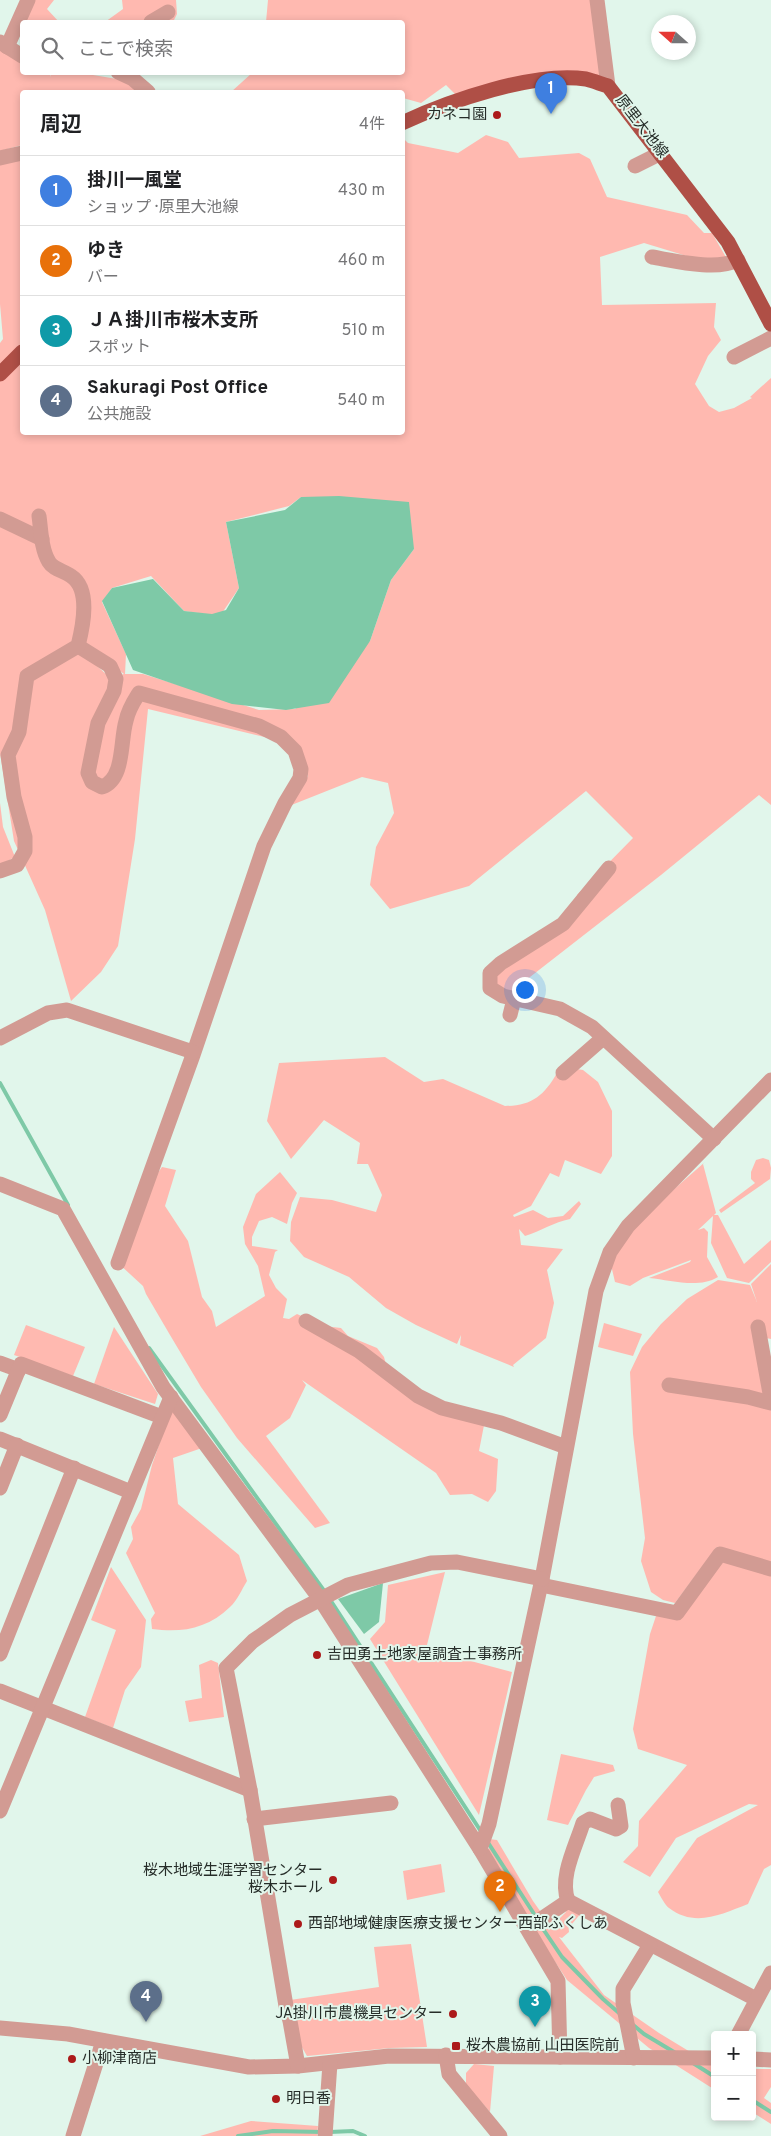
<!DOCTYPE html>
<html lang="ja">
<head>
<meta charset="utf-8">
<style>
  :root { --surface:#fff; --page:#f6f6f6; --text:#202124; --muted:#757577; --line:#e0e0e0; --accent:#ac1a1a }
  body { margin:0; font-family:Overpass,"Noto Sans JP",sans-serif; background:var(--page); color:var(--text) }
  .controls { position:absolute; right:15px; bottom:15px; display:grid; overflow:hidden; border-radius:5px; box-shadow:0 2px 8px #0003 }
  .controls button { width:45px; height:45px; display:grid; place-items:center; padding:0; border:0; border-bottom:1px solid var(--line); background:var(--surface); color:var(--text); font:25px sans-serif }
  .compass { position:absolute; left:651px; top:15px; width:45px; height:45px; border-radius:50%; background:var(--surface); box-shadow:0 2px 8px #0003; rotate:291deg }
  .you { position:absolute; left:524px; top:989px; width:18px; height:18px; margin:-12px; border:4px solid #fff; border-radius:50%; background:#1a73e8; box-shadow:0 0 0 8px #1a73e833 }
  .badge { display:grid; place-items:center; width:32px; height:32px; border-radius:50%; background:var(--accent); color:#fff; font-size:16px; font-weight:700 }
  .pin { position:absolute; translate:-50% -41px; filter:drop-shadow(0 1px 2px #0008) }
  .pin::after { content:''; position:absolute; top:26px; width:18px; height:15px; background:inherit; clip-path:polygon(0 0,100% 0,50% 100%) }
  .list { margin:0; padding:0; list-style:none }
  h2 { display:flex; justify-content:space-between; align-items:center; height:65px; margin:0; padding:0 20px; font-size:21px }
  h2 small { font-size:16px; font-weight:400; color:var(--muted) }
  .list li { display:grid; grid-template-columns:32px 1fr auto; gap:15px; align-items:center; box-sizing:border-box; height:70px; padding:0 20px; border-top:1px solid var(--line) }
  .list b { display:block; font-size:19px; white-space:nowrap }
  .list p { margin:0; font-size:16px; white-space:nowrap; color:var(--muted) }
  .list em { font-size:16px; font-style:normal; color:var(--muted) }
  .icon { flex:none; width:28px; height:28px; fill:none; stroke:currentColor; stroke-width:2; stroke-linecap:round; stroke-linejoin:round }
  .map { position:relative; flex:none; width:771px; height:2136px; overflow:hidden }
  .search { position:absolute; background:var(--surface); box-shadow:0 2px 8px #0003; left:20px; top:20px; width:385px; height:55px; display:flex; align-items:center; gap:12px; box-sizing:border-box; padding:0 18px; border-radius:5px; color:var(--muted); font-size:19px }
  .panel { position:absolute; background:var(--surface); box-shadow:0 2px 8px #0003; left:20px; top:90px; width:385px; height:345px; border-radius:5px }
  .map>svg:first-child { display:block }
</style>
</head>
<body>
<div class="map">
<svg width="771" height="2136" viewBox="0 0 771 2136">
  <rect width="100%" height="100%" fill="#e1f6eb"/>
  <!-- green -->
  <g fill="#ffb9b0" fill-rule="evenodd">
    <polygon points="25,0 54,0 47,9 59,22 22,22 22,41 19,14"/>
    <polygon points="122,0 176,0 177,14 173,22 105,22 123,9"/>
    <polygon points="268,0 596,0 606,85 508,80 461,100 446,85 421,103 403,98 402,92 231,92 252,73 402,72 402,22 266,22"/>
    <polygon points="0,43 22,56 22,72 51,73 50,77 52,73 81,73 129,81 141,92 22,92 22,145 0,151"/>
    <path d="M486 135 508 142 519 158 579 153 590 159 607 197 687 215 704 233H712L727 259 703 261 644 243 600 257 602 305 716 303 714 327 721 340 708 356 695 384 709 406 719 412 734 408 752 398 750 397 771 378V805L759 795 661 875 512 991 500 995 491 980 586 902 577 895 633 838 586 791 469 886 390 909 370 885 376 847 394 813 388 783 362 777 289 806 308 776 301 754 277 740 148 709 135 839 118 946 101 972 71 1001 45 910 14 841 0 753V381L22 356V432H402L403 138 408 143 458 153ZM301 497 414 549 391 580 370 641 295 709 259 710 143 674H125L126 654 102 602 112 588 151 576 184 611 220 616 239 588 226 522 289 506ZM82 641 124 674 110 678 79 649 77 644Z"/>
    <polygon points="22,150 22,348 0,374 0,343 3,339 0,304 0,157"/>
    <polygon points="0,803 3,827 15,857 0,865"/>
    <path d="M385 1057 424 1082 443 1079 505 1106C531 1106 544 1096 557 1073L577 1069 583 1070 598 1082 612 1111V1156L601 1174 565 1160 559 1177 550 1173 531 1206 513 1215 514 1217 533 1210 548 1218 563 1216 579 1201 581 1204 570 1219C554 1222 541 1231 525 1236L519 1229 521 1245 563 1249 547 1270 554 1303 546 1338 513 1365 514 1367 460 1345 461 1335 457 1344 416 1325 386 1308 349 1277 304 1257 290 1241 291 1222 300 1197 332 1200 376 1212 382 1195 368 1164H357L360 1143 324 1120 291 1159 267 1121 279 1063Z"/>
    <polygon points="763,1158 769,1160 771,1168 770,1179 721,1213 719,1210 755,1183 751,1179 751,1172 756,1160"/>
    <path d="M705 1162 703 1164 716 1213 714 1215H718L744 1264 771 1240V1262L749 1283 727 1278 711 1243 713 1216 698 1230 704 1228 708 1232 707 1257 718 1277C698 1289 671 1280 649 1278L690 1262 691 1260 643 1278 630 1286 615 1282 611 1265 623 1234Z"/>
    <polygon points="162,1167 176,1170 165,1206 188,1241 202,1297 212,1311 216,1327 265,1296 258,1266 245,1244 243,1227 256,1194 280,1172 297,1193 292,1203 287,1224 272,1217 259,1221 252,1237 252,1246 278,1250 275,1252 269,1275 276,1288 287,1299 283,1318 289,1319 297,1314 324,1326 341,1328 348,1336 377,1348 384,1357 389,1376 485,1420 479,1451 498,1459 496,1491 488,1502 472,1494 450,1495 436,1473 302,1380 306,1385 290,1418 266,1436 330,1523 315,1528 237,1438 201,1387 170,1335 146,1294 143,1286 118,1263 141,1197"/>
    <polygon points="771,1264 771,1339 760,1337 771,1395 771,1563 717,1547 675,1603 663,1600 651,1592 641,1561 645,1538 633,1434 630,1372 642,1347 661,1324 687,1299 718,1280 750,1285 757,1302 751,1284"/>
    <polygon points="604,1323 642,1334 633,1356 598,1347"/>
    <polygon points="26,1325 85,1347 73,1376 14,1355"/>
    <polygon points="114,1327 158,1394 155,1404 94,1384"/>
    <path d="M172 1407 202 1448 173 1458 178 1504 239 1555 247 1581C242 1589 237 1601 230 1607 207 1629 182 1633 152 1629L151 1619 155 1613 126 1553 133 1539 131 1527 141 1509 152 1465Z"/>
    <path d="M719 1558 771 1573V1865L764 1869 748 1904C722 1914 695 1928 669 1908 665 1905 661 1897 658 1892L697 1838 758 1805 749 1804 676 1838 650 1877 623 1862 638 1846 639 1821 687 1765 638 1749 633 1729 650 1634 657 1613 681 1618Z"/>
    <polygon points="111,1567 146,1620 141,1667 125,1690 113,1728 85,1717 116,1630 91,1620"/>
    <polygon points="445,1572 426,1649 512,1672 479,1815 370,1639 385,1622 388,1585"/>
    <polygon points="211,1660 218,1663 224,1717 189,1722 185,1701 202,1698 199,1665"/>
    <polygon points="561,1754 613,1765 615,1771 594,1777 586,1790 568,1825 547,1820"/>
    <polygon points="489,1839 497,1840 533,1901 550,1925 552,1916 560,1918 566,1912 567,1907 582,1912 572,1924 568,1922 569,1932 562,1938 559,1937 604,1995 659,2033 715,2067 715,2090 649,2048 567,1980 496,1872 489,1852"/>
    <polygon points="441,1864 445,1892 407,1900 403,1871"/>
    <polygon points="411,1944 427,2047 390,2048 307,2056 299,2042 290,2000 379,1987 374,1947"/>
    <polygon points="474,2064 494,2066 490,2112 466,2085 466,2073"/>
    <polygon points="752,2069 771,2069 771,2087 764,2098 771,2103 771,2124 752,2112"/>
    <polygon points="251,2121 318,2126 317,2136 200,2136"/>
  </g>
  <!-- water -->
  <g fill="#7ec9a7">
    <polygon points="339,496 409,502 414,549 391,580 370,641 329,703 286,710 232,704 133,670 102,601 112,588 153,579 184,611 212,614 226,610 239,588 226,522 285,510 301,497"/>
    <polygon points="383,1583 379,1622 364,1634 338,1599"/>
  </g>
  <g fill="none" stroke-linecap="round" stroke-linejoin="round">
    <!-- stream -->
    <g stroke="#7ec9a7" stroke-width="4">
      <polyline points="0,1083 68,1205"/>
      <polyline points="149,1348 325,1592"/>
      <polyline points="329,1598 482,1833"/>
      <polyline points="487,1841 536,1917"/>
      <polyline points="539,1923 562,1957 603,1999 619,2013"/>
      <polyline points="632,2024 644,2034 674,2052"/>
      <polyline points="693,2063 715,2077"/>
      <polyline points="752,2100 771,2112"/>
      <polyline points="330,2132 353,2131 365,2136"/>
      <polyline points="238,2136 273,2131 323,2132"/>
    </g>
    <!-- minor -->
    <g stroke="#d29b93" stroke-width="15">
      <polyline points="597,0 608,86"/>
      <polyline points="151,22 168,12"/>
      <polyline points="0,42 22,56"/>
      <polyline points="7,47 28,0"/>
      <polyline points="118,72 133,79 148,92"/>
      <polyline points="0,158 22,153"/>
      <polyline points="635,166 661,153"/>
      <path d="M652 257C676 261 716 271 738 260"/>
      <polyline points="734,357 771,338"/>
      <polyline points="0,519 42,539"/>
      <path d="M78 646 110 666 116 679 114 691 98 723 88 773 92 782 102 787C125 779 120 740 126 721 128 710 134 701 139 693L259 726 281 737 295 751 301 769 300 778 285 803 264 846 193 1055 118 1263"/>
      <polyline points="609,868 563,924 501,963 490,973 490,988 503,996 560,1009 592,1027 714,1139"/>
      <path d="M0 871 17 865 25 851V837L14 797 8 755 19 732 27 676 78 646C83 626 91 589 71 576 64 571 53 569 49 562 41 549 41 530 39 516"/>
      <polyline points="510,1015 514,999"/>
      <polyline points="0,1038 48,1013 67,1010 193,1052"/>
      <polyline points="563,1073 603,1038"/>
      <polyline points="0,1184 63,1209 163,1387 320,1599 480,1849 558,1981 560,2057"/>
      <polyline points="306,1321 359,1351 418,1396 442,1408 501,1423 566,1447"/>
      <polyline points="758,1327 771,1399"/>
      <polyline points="0,1363 19,1370"/>
      <polyline points="669,1385 748,1397 771,1403"/>
      <polyline points="0,1415 21,1364 162,1417"/>
      <polyline points="0,1439 131,1492"/>
      <polyline points="0,1488 17,1445"/>
      <polyline points="541,1585 677,1613 720,1554 771,1569"/>
      <polyline points="0,1654 74,1468"/>
      <polyline points="0,1691 250,1790"/>
      <polyline points="0,1811 171,1397"/>
      <polyline points="254,1819 391,1803"/>
      <polyline points="480,1849 489,1824 542,1579 596,1291 610,1252 628,1226 771,1080"/>
      <path d="M568 1901C559 1877 576 1846 583 1823L590 1819 616 1829 621 1826 618 1805"/>
      <polyline points="528,1928 568,1901 756,1999"/>
      <polyline points="0,2028 68,2034 249,2067 298,2066 389,2056 715,2058"/>
      <polyline points="738,2035 771,1973"/>
      <polyline points="446,2055 449,2074 500,2136"/>
      <polyline points="634,2058 623,2003 623,1989 650,1945"/>
      <polyline points="752,2059 771,2060"/>
      <polyline points="298,2066 290,2021 286,2006 250,1790 226,1668 253,1641 290,1615 348,1585 431,1563 457,1562 542,1579"/>
      <polyline points="73,2136 103,2041"/>
      <polyline points="325,2136 330,2063"/>
    </g>
    <!-- major -->
    <g stroke="#af4f46" stroke-width="15">
      <path d="M402 123C449 101 535 71 586 79 594 81 601 84 608 86L728 242 771 324"/>
      <polyline points="0,374 22,352"/>
    </g>
  </g>
  <!-- markers -->
  <g fill="#ac1a1a" stroke="#e1f6eb" stroke-width="2">
    <circle cx="497" cy="115" r="5"/>
    <circle cx="317" cy="1655" r="5"/>
    <circle cx="333" cy="1880" r="5"/>
    <circle cx="298" cy="1924" r="5"/>
    <circle cx="453" cy="2014" r="5"/>
    <rect x="451" y="2041" width="10" height="10" rx="2.5"/>
    <circle cx="72" cy="2059" r="5"/>
    <circle cx="276" cy="2099" r="5"/>
  </g>
  <g text-anchor="middle" dominant-baseline="central" stroke-width="4" stroke-linejoin="round" paint-order="stroke">
    <!-- poi labels -->
    <g font-size="15" fill="#262d29" stroke="#e1f6eb" text-anchor="start">
      <text x="487" y="115" text-anchor="end">カネコ園</text>
      <text x="327" y="1655">吉田勇土地家屋調査士事務所</text>
      <text x="323" y="1871" text-anchor="end">桜木地域生涯学習センター<tspan x="323" dy="17">桜木ホール</tspan></text>
      <text x="308" y="1924">西部地域健康医療支援センター西部ふくしあ</text>
      <text x="443" y="2014" text-anchor="end">JA掛川市農機具センター</text>
      <text x="466" y="2046">桜木農協前 山田医院前</text>
      <text x="82" y="2059">小柳津商店</text>
      <text x="286" y="2099">明日香</text>
    </g>
    <!-- street labels -->
    <g font-size="15" fill="#262d29" stroke="#e1f6eb">
      <text transform="translate(641 127) rotate(52)">原里大池線</text>
    </g>
  </g>
</svg>
<div class="controls">
<button>+</button>
<button>−</button>
</div>
<svg class="compass" viewBox="-18 -18 36 36"><path d="M0-13l5 13h-10z" fill="#e53935"/><path d="M0 13l5-13h-10z" fill="#757577"/></svg>
<div class="you"></div>
<div class="pin badge" style="left:551px;top:114px;background:#3f7fe0">1</div>
<div class="pin badge" style="left:500px;top:1912px;background:#e8710a">2</div>
<div class="pin badge" style="left:535px;top:2027px;background:#0f9aa8">3</div>
<div class="pin badge" style="left:146px;top:2022px;background:#5c6f8a">4</div>
<div class="search"><svg class="icon" aria-label="search" viewBox="0 0 24 24"><circle cx="10" cy="10" r="6"/><path d="M15 15l6 6"/></svg>ここで検索</div>
<section class="panel">
<h2>周辺<small>4件</small></h2>
<ul class="list">
<li><span class="badge" style="background:#3f7fe0">1</span><div><b>掛川一風堂</b><p>ショップ · 原里大池線</p></div><em>430 m</em></li>
<li><span class="badge" style="background:#e8710a">2</span><div><b>ゆき</b><p>バー</p></div><em>460 m</em></li>
<li><span class="badge" style="background:#0f9aa8">3</span><div><b>ＪＡ掛川市桜木支所</b><p>スポット</p></div><em>510 m</em></li>
<li><span class="badge" style="background:#5c6f8a">4</span><div><b>Sakuragi Post Office</b><p>公共施設</p></div><em>540 m</em></li>
</ul>
</section>
</div>
</body>
</html>
